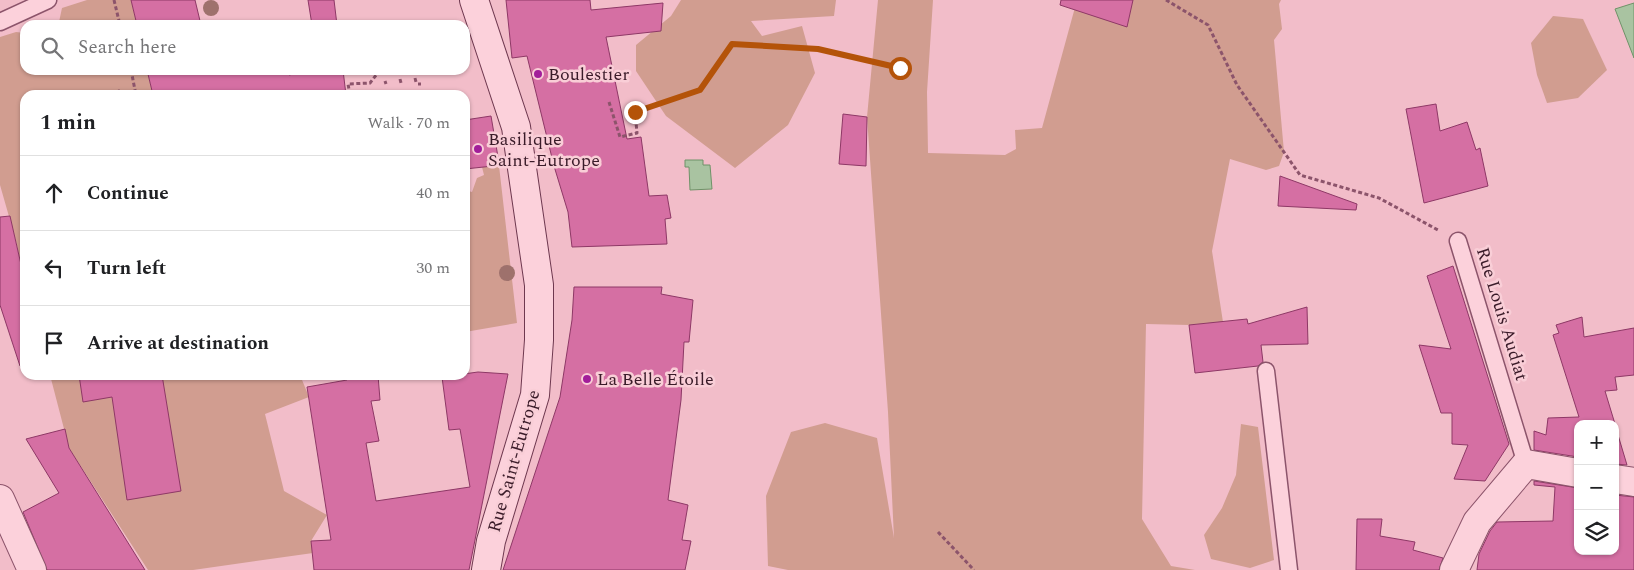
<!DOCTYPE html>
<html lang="en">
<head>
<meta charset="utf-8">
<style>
  :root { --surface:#fff; --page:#f6f6f6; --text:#202124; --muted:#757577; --line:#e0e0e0 }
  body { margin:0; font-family:Spectral,serif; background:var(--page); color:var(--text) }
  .controls { position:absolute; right:15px; bottom:15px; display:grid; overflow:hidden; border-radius:10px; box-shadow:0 1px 4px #0004 }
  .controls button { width:45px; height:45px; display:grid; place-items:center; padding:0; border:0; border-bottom:1px solid var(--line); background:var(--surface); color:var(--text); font:25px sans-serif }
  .stop { position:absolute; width:15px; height:15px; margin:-11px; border:4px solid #b45309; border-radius:50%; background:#fff }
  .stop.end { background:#b45309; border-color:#fff; box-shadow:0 1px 5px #0008 }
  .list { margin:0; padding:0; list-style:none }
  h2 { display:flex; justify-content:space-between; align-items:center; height:65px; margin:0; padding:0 20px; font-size:21px }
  h2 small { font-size:16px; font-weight:400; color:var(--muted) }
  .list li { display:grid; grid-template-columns:32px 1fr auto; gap:15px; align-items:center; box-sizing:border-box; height:75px; padding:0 20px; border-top:1px solid var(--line) }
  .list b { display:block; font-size:19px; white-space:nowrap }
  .list em { font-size:16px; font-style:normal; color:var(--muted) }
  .icon { flex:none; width:28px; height:28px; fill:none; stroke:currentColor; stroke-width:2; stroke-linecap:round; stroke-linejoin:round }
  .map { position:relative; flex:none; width:1634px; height:570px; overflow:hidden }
  .search { position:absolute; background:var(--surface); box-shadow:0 1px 4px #0004; left:20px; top:20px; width:450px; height:55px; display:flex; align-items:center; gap:12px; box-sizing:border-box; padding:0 18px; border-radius:15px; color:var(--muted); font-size:19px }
  .panel { position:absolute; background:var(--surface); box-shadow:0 1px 4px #0004; left:20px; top:90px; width:450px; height:290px; border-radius:15px }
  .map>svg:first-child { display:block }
</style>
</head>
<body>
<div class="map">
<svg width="1634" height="570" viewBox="0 0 1634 570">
  <rect width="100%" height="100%" fill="#f2bdc9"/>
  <!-- green -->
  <g fill="#d19d90">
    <polygon points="87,0 131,0 137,25 51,25 59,22 62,8"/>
    <polygon points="681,0 836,0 834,16 751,21 762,36 802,26 815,73 788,125 735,168 666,116 636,71 636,45 671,16"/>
    <polygon points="878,0 933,0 927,92 928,153 1005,155 1016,149 1015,130 1042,128 1077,0 1281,0 1279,4 1282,29 1274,40 1284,152 1279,166 1266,170 1230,159 1212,251 1223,322 1189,325 1146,324 1142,519 1171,566 1195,570 788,570 768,566 766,496 791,432 825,423 877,438 894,538 888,412 867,117"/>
    <polygon points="1553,16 1583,19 1607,70 1578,98 1547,103 1537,75 1531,43"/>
    <polygon points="16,32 25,33 25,70 147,70 153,95 25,95 25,282 16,241 0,185 0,37"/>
    <polygon points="498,157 517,323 465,332 465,190 472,192 477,178 484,175 482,167 493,166 491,158"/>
    <polygon points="50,375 300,375 309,397 265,414 284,491 327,515 311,541 313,553 193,570 148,570 69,448"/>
    <polygon points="1241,424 1258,427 1274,560 1250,568 1211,559 1204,535 1222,508 1236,475"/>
  </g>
  <!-- water -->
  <g fill="#a9c3a1" stroke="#6f9268">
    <polygon points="1634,3 1634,58 1615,9"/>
    <polygon points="685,160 703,160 703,165 710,165 712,189 690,190 689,167 685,167"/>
  </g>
  <!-- building -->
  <g fill="#d56fa3" stroke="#8e3866">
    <polygon points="131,0 195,0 201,25 137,25"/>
    <polygon points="308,0 334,0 337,25 312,25"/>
    <polygon points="506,0 590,0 591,10 663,3 661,31 606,37 627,139 641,137 649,196 667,195 671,218 665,219 667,244 572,247 568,212 554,166 527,56 512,58"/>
    <polygon points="1061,0 1133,0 1127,27 1060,5"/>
    <polygon points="147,70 288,70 289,75 312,70 343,70 346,95 153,95"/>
    <polygon points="1436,104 1440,131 1467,122 1476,150 1480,148 1488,186 1424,203 1406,109"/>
    <polygon points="843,114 867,117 866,166 839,164"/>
    <polygon points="491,116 498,157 491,158 493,166 465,169 465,120"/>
    <polygon points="1280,176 1357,204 1356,210 1278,206"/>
    <polygon points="10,216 25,282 25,366 20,366 0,305 0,217"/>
    <polygon points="1453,266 1509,444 1485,481 1454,479 1468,445 1452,444 1452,413 1441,413 1419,345 1451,349 1427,276"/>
    <polygon points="574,287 662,287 661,294 693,300 689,342 684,342 681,400 668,500 688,505 682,540 691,541 685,570 503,570 560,397 572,320"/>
    <polygon points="1307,307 1308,344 1261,345 1263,362 1258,366 1195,373 1189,325 1247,319 1248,324"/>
    <polygon points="1582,317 1584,337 1634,328 1634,375 1615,377 1617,390 1605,391 1615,424 1578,424 1578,457 1534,450 1534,431 1546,435 1548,418 1579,417 1553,335 1559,333 1556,325"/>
    <polygon points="478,372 508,374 469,570 314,570 311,541 331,540 307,387 347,380 347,375 378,375 380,400 371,401 379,441 366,443 376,501 470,487 460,429 449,430 442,377"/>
    <polygon points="79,375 162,375 181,491 127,500 112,397 83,402"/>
    <polygon points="1615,425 1627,465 1615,464"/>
    <polygon points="65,429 69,448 145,570 47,570 23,512 59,493 26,439"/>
    <polygon points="1534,481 1578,488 1578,551 1615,551 1615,495 1634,497 1634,570 1477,570 1479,554 1490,531 1497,522 1553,521 1555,487 1534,485"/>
    <polygon points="1357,519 1382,519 1380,536 1415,542 1413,550 1443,558 1439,570 1356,570"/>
  </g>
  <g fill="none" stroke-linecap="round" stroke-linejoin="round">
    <!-- lane casing -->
    <g stroke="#8c546b" stroke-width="19">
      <g id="lane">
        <polyline points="0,22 48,0"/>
        <polyline points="1458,241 1526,464"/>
        <polyline points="1266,371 1289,570"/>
      </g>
    </g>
    <!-- street casing -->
    <g stroke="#8c546b" stroke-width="30">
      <g id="street">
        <polyline points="1615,479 1634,482"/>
        <polyline points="0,499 32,570"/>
        <polyline points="1454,570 1477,522 1526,464 1578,473"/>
      </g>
    </g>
    <!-- secondary casing -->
    <g stroke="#6e384f" stroke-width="30">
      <polyline id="secondary" points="474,0 516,127 539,285 539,340 535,395 491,541 486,570"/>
    </g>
    <!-- path -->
    <g stroke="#8c546b" stroke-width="3" stroke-dasharray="4 2.5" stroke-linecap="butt">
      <polyline points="114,0 120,25"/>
      <polyline points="1166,0 1208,25 1237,85 1300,175 1379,198 1438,230"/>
      <polyline points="131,70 136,95"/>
      <polyline points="415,78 416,82"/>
      <polyline points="400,79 401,83"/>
      <polyline points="385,81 386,84"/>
      <polyline points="418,84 421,84"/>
      <polyline points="112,93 119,91 120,95"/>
      <polyline points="350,95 348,84 370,83 380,70"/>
      <polyline points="609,102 620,137 637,133 635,112 700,90 732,44 818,49 900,68"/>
      <polyline points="938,532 974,570"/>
    </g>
    <!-- lane -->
    <use href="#lane" stroke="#fcd1db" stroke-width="16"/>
    <!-- street -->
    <use href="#street" stroke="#fcd1db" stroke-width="28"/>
    <!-- secondary -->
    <use href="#secondary" stroke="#fcd1db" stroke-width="28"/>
  </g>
  <!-- trees -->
  <g fill="#9e716c">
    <circle cx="211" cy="8" r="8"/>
    <circle cx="507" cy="273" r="8"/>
  </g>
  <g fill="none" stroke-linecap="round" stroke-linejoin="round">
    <!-- route -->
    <polyline stroke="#b45309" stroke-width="6" points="635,112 700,90 732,44 818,49 900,68"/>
  </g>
  <!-- markers -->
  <g fill="#a21e9a" stroke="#f9ced7" stroke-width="2">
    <circle cx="538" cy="74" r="5"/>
    <circle cx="478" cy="149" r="5"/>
    <circle cx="587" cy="379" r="5"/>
  </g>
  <g text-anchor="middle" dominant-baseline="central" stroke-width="5" stroke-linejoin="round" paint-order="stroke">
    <!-- poi labels -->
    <g font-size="18" fill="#3a1b29" stroke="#f9ced7" text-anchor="start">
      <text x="548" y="74">Boulestier</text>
      <text x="488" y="139">Basilique<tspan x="488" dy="21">Saint-Eutrope</tspan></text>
      <text x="597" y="379">La Belle Étoile</text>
    </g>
    <!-- street labels -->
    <g font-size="18" fill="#3a1b29" stroke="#f9ced7">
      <text transform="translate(1502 314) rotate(73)">Rue Louis Audiat</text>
      <text transform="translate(514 461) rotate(-74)">Rue Saint-Eutrope</text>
    </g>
  </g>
</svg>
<div class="controls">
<button>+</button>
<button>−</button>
<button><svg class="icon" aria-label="layers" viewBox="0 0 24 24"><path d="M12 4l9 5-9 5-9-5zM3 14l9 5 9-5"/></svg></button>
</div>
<div class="stop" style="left:900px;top:68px"></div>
<div class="stop end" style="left:635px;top:112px"></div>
<div class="search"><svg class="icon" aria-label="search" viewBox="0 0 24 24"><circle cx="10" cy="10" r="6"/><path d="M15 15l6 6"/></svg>Search here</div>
<section class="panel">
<h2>1 min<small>Walk · 70 m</small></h2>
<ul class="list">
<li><svg class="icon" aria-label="ahead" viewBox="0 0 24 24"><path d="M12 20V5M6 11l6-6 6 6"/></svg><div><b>Continue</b></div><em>40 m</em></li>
<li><svg class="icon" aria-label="left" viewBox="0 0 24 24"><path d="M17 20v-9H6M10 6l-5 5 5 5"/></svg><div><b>Turn left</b></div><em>30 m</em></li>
<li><svg class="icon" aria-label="arrive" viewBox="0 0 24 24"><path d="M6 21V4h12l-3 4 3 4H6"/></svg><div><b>Arrive at destination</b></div></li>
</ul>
</section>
</div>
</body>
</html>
